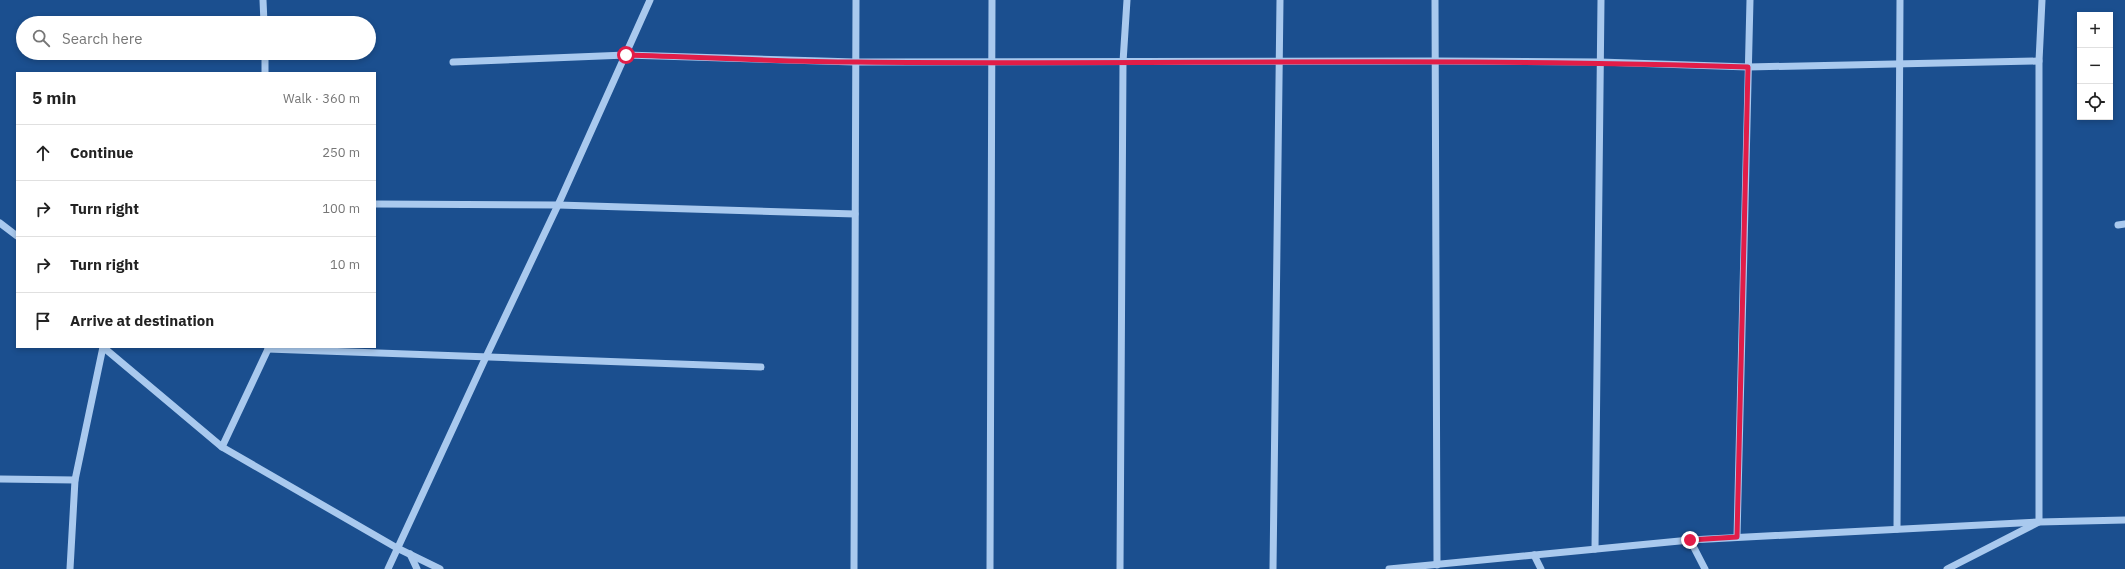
<!DOCTYPE html>
<html lang="en">
<head>
<meta charset="utf-8">
<style>
  :root { --surface:#fff; --page:#f2f2f2; --text:#222; --muted:#767676; --line:#e0e0e0 }
  body { margin:0; font-family:"IBM Plex Sans",sans-serif; background:var(--page); color:var(--text) }
  .controls { position:absolute; right:12px; top:12px; display:grid; overflow:hidden; border-radius:0px; box-shadow:0 2px 6px #0003 }
  .controls button { width:36px; height:36px; display:grid; place-items:center; padding:0; border:0; border-bottom:1px solid var(--line); background:var(--surface); color:var(--text); font:20px sans-serif }
  .stop { position:absolute; width:12px; height:12px; margin:-9px; border:3px solid #e11d48; border-radius:50%; background:#fff }
  .stop.end { background:#e11d48; border-color:#fff; box-shadow:0 1px 4px #0008 }
  .list { margin:0; padding:0; list-style:none }
  h2 { display:flex; justify-content:space-between; align-items:center; height:52px; margin:0; padding:0 16px; font-size:17px }
  h2 small { font-size:13px; font-weight:400; color:var(--muted) }
  .list li { display:grid; grid-template-columns:26px 1fr auto; gap:12px; align-items:center; box-sizing:border-box; height:56px; padding:0 16px; border-top:1px solid var(--line) }
  .list b { display:block; font-size:15px; white-space:nowrap }
  .list em { font-size:13px; font-style:normal; color:var(--muted) }
  .icon { flex:none; width:22px; height:22px; fill:none; stroke:currentColor; stroke-width:2; stroke-linecap:round; stroke-linejoin:round }
  .map { position:relative; flex:none; width:2125px; height:569px; overflow:hidden }
  .search { position:absolute; background:var(--surface); box-shadow:0 2px 6px #0003; left:16px; top:16px; width:360px; height:44px; display:flex; align-items:center; gap:10px; box-sizing:border-box; padding:0 14px; border-radius:22px; color:var(--muted); font-size:15px }
  .panel { position:absolute; background:var(--surface); box-shadow:0 2px 6px #0003; left:16px; top:72px; width:360px; height:276px; border-radius:0px }
  .map>svg:first-child { display:block }
</style>
</head>
<body>
<div class="map">
<svg width="2125" height="569" viewBox="0 0 2125 569">
  <rect width="100%" height="100%" fill="#1b4f8f"/>
  <g fill="none" stroke-linecap="round" stroke-linejoin="round">
    <!-- minor -->
    <g stroke="#a9c9ee" stroke-width="7">
      <polyline points="263,0 264,23"/>
      <polyline points="1435,0 1437,565"/>
      <polyline points="265,53 265,73"/>
      <polyline points="453,62 626,55 855,62 1436,61 1600,62 1748,67 2039,61"/>
      <polyline points="375,204 558,205 855,214"/>
      <polyline points="0,223 17,236"/>
      <polyline points="2118,225 2125,224"/>
      <polyline points="103,347 222,447 397,548 440,569"/>
      <polyline points="268,349 761,367"/>
      <polyline points="222,447 269,347"/>
      <polyline points="0,479 75,480"/>
      <polyline points="1897,529 1900,0"/>
      <polyline points="1737,537 1750,0"/>
      <polyline points="1690,540 1705,569"/>
      <polyline points="1595,549 1601,0"/>
      <polyline points="410,554 417,569"/>
      <polyline points="1534,555 1541,569"/>
      <polyline points="70,569 75,480 103,347"/>
      <polyline points="388,569 485,359 558,205 650,0"/>
      <polyline points="854,569 856,0"/>
      <polyline points="990,569 992,0"/>
      <polyline points="1120,569 1123,62 1127,0"/>
      <polyline points="1273,569 1280,0"/>
      <polyline points="1389,569 1690,540 2039,522 2125,520"/>
      <polyline points="1947,569 2039,522 2039,61 2042,0"/>
    </g>
  </g>
  <g fill="none" stroke-linecap="round" stroke-linejoin="round">
    <!-- route -->
    <path stroke="#e11d48" stroke-width="5" d="M626 55C703 57 780 62 857 62 1154 65 1451 57 1748 67L1737 537 1690 540"/>
  </g>
</svg>
<div class="controls">
<button>+</button>
<button>−</button>
<button><svg class="icon" aria-label="locate" viewBox="0 0 24 24"><circle cx="12" cy="12" r="6"/><path d="M12 2v4M12 18v4M2 12h4M18 12h4"/></svg></button>
</div>
<div class="stop" style="left:626px;top:55px"></div>
<div class="stop end" style="left:1690px;top:540px"></div>
<div class="search"><svg class="icon" aria-label="search" viewBox="0 0 24 24"><circle cx="10" cy="10" r="6"/><path d="M15 15l6 6"/></svg>Search here</div>
<section class="panel">
<h2>5 min<small>Walk · 360 m</small></h2>
<ul class="list">
<li><svg class="icon" aria-label="ahead" viewBox="0 0 24 24"><path d="M12 20V5M6 11l6-6 6 6"/></svg><div><b>Continue</b></div><em>250 m</em></li>
<li><svg class="icon" aria-label="right" viewBox="0 0 24 24"><path d="M7 20v-9h11M14 6l5 5-5 5"/></svg><div><b>Turn right</b></div><em>100 m</em></li>
<li><svg class="icon" aria-label="right" viewBox="0 0 24 24"><path d="M7 20v-9h11M14 6l5 5-5 5"/></svg><div><b>Turn right</b></div><em>10 m</em></li>
<li><svg class="icon" aria-label="arrive" viewBox="0 0 24 24"><path d="M6 21V4h12l-3 4 3 4H6"/></svg><div><b>Arrive at destination</b></div></li>
</ul>
</section>
</div>
</body>
</html>
